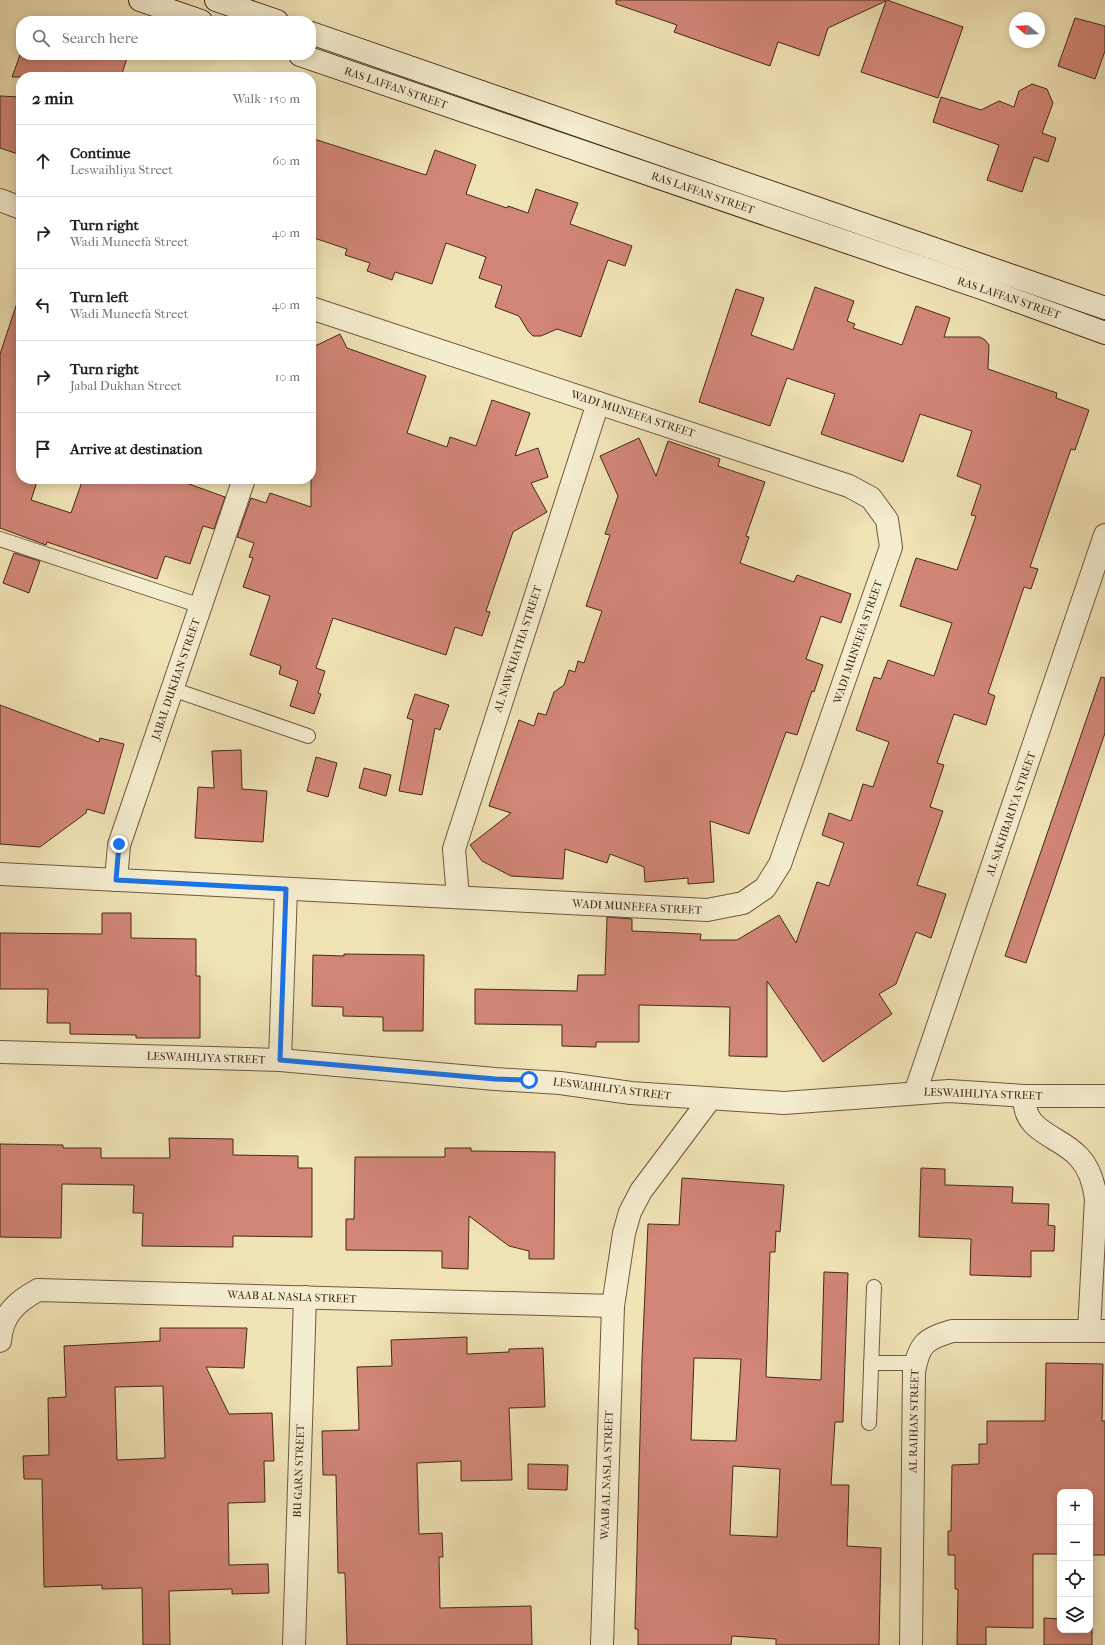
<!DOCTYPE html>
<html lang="en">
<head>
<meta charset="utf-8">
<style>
  :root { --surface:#fff; --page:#f2f2f2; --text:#202124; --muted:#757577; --line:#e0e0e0 }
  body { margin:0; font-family:"IM FELL French Canon",serif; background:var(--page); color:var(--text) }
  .controls { position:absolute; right:12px; bottom:12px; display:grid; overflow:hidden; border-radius:8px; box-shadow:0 2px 10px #0003 }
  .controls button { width:36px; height:36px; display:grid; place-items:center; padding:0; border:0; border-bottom:1px solid var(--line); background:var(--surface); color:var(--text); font:20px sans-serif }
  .compass { position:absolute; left:1009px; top:12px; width:36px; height:36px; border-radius:50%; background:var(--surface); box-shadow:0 2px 10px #0003; rotate:289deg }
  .stop { position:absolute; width:12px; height:12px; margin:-9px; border:3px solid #1a73e8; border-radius:50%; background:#fff }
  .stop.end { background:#1a73e8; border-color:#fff; box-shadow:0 1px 4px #0008 }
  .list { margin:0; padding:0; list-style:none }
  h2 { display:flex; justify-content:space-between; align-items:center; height:52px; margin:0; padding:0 16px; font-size:17px }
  h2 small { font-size:13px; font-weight:400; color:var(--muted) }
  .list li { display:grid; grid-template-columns:26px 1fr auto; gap:12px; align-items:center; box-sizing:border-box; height:72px; padding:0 16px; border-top:1px solid var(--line) }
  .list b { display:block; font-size:15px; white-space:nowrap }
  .list p { margin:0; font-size:13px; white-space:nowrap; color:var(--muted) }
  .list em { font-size:13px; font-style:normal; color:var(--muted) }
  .icon { flex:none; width:22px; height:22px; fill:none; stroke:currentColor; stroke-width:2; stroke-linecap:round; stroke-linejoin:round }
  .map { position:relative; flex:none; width:1105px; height:1645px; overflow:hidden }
  .search { position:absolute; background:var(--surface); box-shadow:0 2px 10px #0003; left:16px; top:16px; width:300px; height:44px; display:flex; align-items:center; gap:10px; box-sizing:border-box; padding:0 14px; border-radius:16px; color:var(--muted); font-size:15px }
  .panel { position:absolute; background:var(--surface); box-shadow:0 2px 10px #0003; left:16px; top:72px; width:300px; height:412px; border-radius:16px }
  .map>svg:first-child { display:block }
</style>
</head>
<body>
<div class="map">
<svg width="1105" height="1645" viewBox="0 0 1105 1645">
  <rect width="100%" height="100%" fill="#f0e3b6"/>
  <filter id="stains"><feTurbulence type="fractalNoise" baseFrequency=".005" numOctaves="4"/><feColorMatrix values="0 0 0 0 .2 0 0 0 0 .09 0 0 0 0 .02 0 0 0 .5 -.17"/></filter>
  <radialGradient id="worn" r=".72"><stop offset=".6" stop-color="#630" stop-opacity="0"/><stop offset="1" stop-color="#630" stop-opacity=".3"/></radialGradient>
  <!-- building -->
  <g fill="#d28677" stroke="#452a15" fill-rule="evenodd">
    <polygon points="616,0 887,0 963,27 938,98 861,72 886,1 828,28 819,56 778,42 770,66 674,32 677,25 616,4"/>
    <polygon points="1075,18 1105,26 1105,51 1095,79 1058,66"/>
    <polygon points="20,55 128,55 121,77 12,77"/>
    <polygon points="1032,84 1047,89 1053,103 1042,133 1056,138 1048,162 1034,157 1022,192 987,180 999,145 933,122 941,97 981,110 999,101 1014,107 1019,91"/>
    <polygon points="0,96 21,97 21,155 0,148"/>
    <polygon points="311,138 426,175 435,150 476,165 466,194 507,208 508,206 528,213 536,189 578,203 570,224 632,246 625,266 608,260 581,337 557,329 541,336 533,336 528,331 519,316 495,307 502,286 479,278 486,257 446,243 432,284 395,272 392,280 367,271 370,263 345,255 347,249 311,237"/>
    <polygon points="815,287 854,301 847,321 855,324 853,328 902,345 916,306 950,318 944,337 980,337 985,340 989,345 988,369 1057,393 1056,398 1089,410 1075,450 1071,449 1030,567 1038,569 1031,589 1024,587 988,693 995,696 986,725 954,714 937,763 944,765 930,807 943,811 917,885 946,894 931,938 916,932 896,984 879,994 892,1014 823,1062 767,981 767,1057 729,1056 730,1007 639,1005 639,1042 596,1042 596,1047 562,1046 562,1025 475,1024 475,989 577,991 578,975 605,975 607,917 632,919 632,931 701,934 700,940 737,940 779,915 796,943 817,882 829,886 844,843 822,835 829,813 851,821 863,784 873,787 889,742 856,730 874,677 881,679 888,660 934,676 952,623 900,606 916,558 957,570 976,516 971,515 981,485 957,476 972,431 920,414 903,462 821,434 835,394 787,378 770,426 699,402 736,289 764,298 751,335 793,350"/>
    <polygon points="17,303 21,304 21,479 38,479 31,500 71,513 83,479 191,479 189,484 225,497 214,529 203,526 190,564 165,556 157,579 47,542 46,545 0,528 0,354"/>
    <polygon points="340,334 347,348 426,376 407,433 447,447 450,437 476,446 492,400 530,413 515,456 538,448 548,477 531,483 547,512 513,532 486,611 490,612 482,636 455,627 446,655 333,618 316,668 325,671 318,693 321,694 314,714 290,706 298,681 279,674 281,666 250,655 270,596 243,587 253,558 249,557 254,543 237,537 251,498 266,503 270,493 311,507 311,348"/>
    <polygon points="639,438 656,476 668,441 720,459 718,466 765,482 746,536 749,537 740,563 794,582 797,575 851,594 841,623 821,616 806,659 823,665 814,692 812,691 797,735 786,732 749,834 710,821 714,882 688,884 688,878 645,882 644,867 610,854 607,863 565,849 563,879 511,876 482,861 470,845 511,813 489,806 519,720 534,726 538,713 546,715 554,692 564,685 569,670 575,672 578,661 584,663 602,611 586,606 610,535 605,534 618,496 600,456"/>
    <polygon points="14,553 40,561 29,593 3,583"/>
    <polygon points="1101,677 1105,678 1105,733 1026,963 1005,956"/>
    <polygon points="415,694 449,705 440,730 435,728 422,795 399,791 413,720 407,718"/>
    <polygon points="0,705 99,742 100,738 124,744 104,814 87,809 86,813 40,847 0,844"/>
    <polygon points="241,750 242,789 267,791 263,842 195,838 198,787 214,788 212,751"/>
    <polygon points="316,757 337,763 328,797 307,791"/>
    <polygon points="364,768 391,775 386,796 359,788"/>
    <polygon points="102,913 131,913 131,938 196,939 196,976 200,976 200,1038 136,1038 136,1035 70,1034 70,1023 47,1023 48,989 0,989 0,933 102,934"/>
    <polygon points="344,954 424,955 423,1031 383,1031 383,1017 343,1016 343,1007 312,1006 313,955 344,956"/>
    <polygon points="169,1138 233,1139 233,1155 298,1156 298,1168 312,1168 312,1237 233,1236 233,1247 142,1246 143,1213 133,1213 134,1185 62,1184 61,1238 0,1237 0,1144 63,1145 63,1148 101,1148 101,1158 170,1158"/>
    <polygon points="445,1148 471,1148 471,1151 555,1152 554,1259 529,1259 529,1251 509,1246 469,1216 468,1269 442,1268 442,1251 346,1250 346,1219 354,1219 355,1157 445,1157"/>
    <polygon points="921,1168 945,1169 945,1185 1013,1187 1012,1203 1049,1204 1048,1225 1055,1226 1054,1251 1031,1251 1031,1277 970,1275 971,1239 919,1237"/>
    <path d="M682 1178 784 1185 780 1232 776 1231 775 1252H770L766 1377 821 1380 824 1272 848 1273 843 1422H835L831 1485H849L847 1546 881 1548 879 1645H776V1639L732 1636 731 1645H638V1629H635L642 1359 648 1224 679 1225ZM694 1358 741 1359 736 1441 691 1440ZM733 1466 780 1469 777 1537 730 1535Z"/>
    <path d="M160 1328H247L244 1368 206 1367 229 1414 272 1413 274 1461H264L265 1502 228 1503 229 1565 268 1564 269 1593 232 1594V1589L169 1591 170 1645H143L142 1588 102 1589V1585L44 1587 42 1479H24L23 1456 49 1455 48 1398 66 1397 64 1346 160 1341ZM163 1386 165 1458 117 1460 115 1387Z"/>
    <polygon points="467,1337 467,1354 509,1352 509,1349 543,1348 545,1407 509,1408 512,1480 461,1481 461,1461 417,1463 419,1534 442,1533 443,1557 439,1557 440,1608 531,1606 532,1645 347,1645 345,1573 338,1573 336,1475 323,1475 322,1431 359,1430 357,1367 392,1366 391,1340"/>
    <polygon points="1046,1363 1103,1364 1102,1421 1105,1421 1105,1555 1090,1555 1090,1492 1060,1492 1060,1554 1033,1554 1033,1628 986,1627 986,1645 957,1645 958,1589 955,1589 955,1555 948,1555 948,1531 951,1531 952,1465 979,1464 979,1444 987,1444 987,1421 1045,1421"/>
    <polygon points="528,1464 568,1465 567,1490 528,1489"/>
    <polygon points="1044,1618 1060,1619 1060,1630 1090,1630 1090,1619 1092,1619 1092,1645 1044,1645"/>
  </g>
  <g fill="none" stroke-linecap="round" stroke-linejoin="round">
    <!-- lane casing -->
    <g stroke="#70583d" stroke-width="16">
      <g id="lane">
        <polyline points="0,539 201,606"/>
        <polyline points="172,689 308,736"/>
        <polyline points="871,1363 915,1363"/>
        <polyline points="869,1423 874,1287"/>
      </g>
    </g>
    <!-- street casing -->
    <g stroke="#70583d" stroke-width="24">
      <g id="street">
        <polyline points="0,200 21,208"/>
        <polyline points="0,874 707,910 743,903 765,888 780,864 891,547 887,520 871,498 849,486 311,308"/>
        <polyline points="116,880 119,845 244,479"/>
        <polyline points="458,897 454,849 598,403"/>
        <polyline points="0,1052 280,1060 495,1079 560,1083 631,1093 784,1103 949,1091 1025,1096 1105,1096"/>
        <polyline points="280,1060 286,889"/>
        <polyline points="915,1093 1105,535"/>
        <path d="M1025 1096C1021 1132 1059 1135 1079 1157 1090 1169 1094 1183 1096 1199L1089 1331"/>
        <path d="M0 1341C2 1315 16 1302 38 1290L613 1306"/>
        <polyline points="294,1645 305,1297"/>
        <polyline points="602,1645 613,1306 624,1233 630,1212 641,1191 710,1099"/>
        <path d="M911 1645 914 1372C919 1343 926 1339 952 1331H1105"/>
      </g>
    </g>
    <!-- secondary casing -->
    <g stroke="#452a15" stroke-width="24">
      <g id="secondary">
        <polyline points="140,0 201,21"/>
        <polyline points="216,0 277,21"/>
        <polyline points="311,33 1105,308"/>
        <polyline points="300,55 990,291 1105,333"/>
      </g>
    </g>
    <!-- lane -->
    <use href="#lane" stroke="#f5edd0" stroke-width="14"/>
    <!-- street -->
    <use href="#street" stroke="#f5edd0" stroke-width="22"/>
    <!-- secondary -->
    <use href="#secondary" stroke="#f5edd0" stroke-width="22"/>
  </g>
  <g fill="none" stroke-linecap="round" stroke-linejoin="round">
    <!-- route -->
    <polyline stroke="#1a73e8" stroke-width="5" points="119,844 116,880 286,889 280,1060 495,1079 529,1080"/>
  </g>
  <g text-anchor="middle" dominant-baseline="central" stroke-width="4" stroke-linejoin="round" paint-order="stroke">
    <!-- street labels -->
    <g font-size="11" fill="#452a15" stroke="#f5edd0">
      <text transform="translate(396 88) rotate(19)">RAS LAFFAN STREET</text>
      <text transform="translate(703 193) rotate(19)">RAS LAFFAN STREET</text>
      <text transform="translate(1009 298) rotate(19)">RAS LAFFAN STREET</text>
      <text transform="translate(633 414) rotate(18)">WADI MUNEEFA STREET</text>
      <text transform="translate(858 642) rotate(-71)">WADI MUNEEFA STREET</text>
      <text transform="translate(518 649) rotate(-72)">AL NAWKHATHA STREET</text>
      <text transform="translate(176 679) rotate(-71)">JABAL DUKHAN STREET</text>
      <text transform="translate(1011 814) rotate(-71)">AL SAKHBARIYA STREET</text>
      <text transform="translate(637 907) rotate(3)">WADI MUNEEFA STREET</text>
      <text transform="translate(206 1058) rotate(2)">LESWAIHLIYA STREET</text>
      <text transform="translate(612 1089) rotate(7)">LESWAIHLIYA STREET</text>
      <text transform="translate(983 1094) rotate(2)">LESWAIHLIYA STREET</text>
      <text transform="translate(292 1297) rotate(2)">WAAB AL NASLA STREET</text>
      <text transform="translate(914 1421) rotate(-89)">AL RAIHAN STREET</text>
      <text transform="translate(299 1471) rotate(-88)">BU GARN STREET</text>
      <text transform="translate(607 1475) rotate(-88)">WAAB AL NASLA STREET</text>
    </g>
  </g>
  <rect width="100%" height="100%" filter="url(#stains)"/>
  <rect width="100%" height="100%" fill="url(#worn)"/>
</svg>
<div class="controls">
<button>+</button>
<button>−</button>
<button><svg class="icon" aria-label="locate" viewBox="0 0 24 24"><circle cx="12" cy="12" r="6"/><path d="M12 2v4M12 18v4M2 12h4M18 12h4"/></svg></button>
<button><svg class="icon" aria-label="layers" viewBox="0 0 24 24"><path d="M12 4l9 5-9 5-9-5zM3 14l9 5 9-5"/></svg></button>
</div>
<svg class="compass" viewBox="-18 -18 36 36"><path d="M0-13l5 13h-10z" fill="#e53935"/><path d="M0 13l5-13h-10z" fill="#757577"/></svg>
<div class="stop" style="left:529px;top:1080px"></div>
<div class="stop end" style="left:119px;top:844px"></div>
<div class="search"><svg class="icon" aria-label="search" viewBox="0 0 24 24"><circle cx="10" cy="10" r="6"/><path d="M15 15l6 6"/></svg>Search here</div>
<section class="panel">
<h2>2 min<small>Walk · 150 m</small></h2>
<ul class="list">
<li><svg class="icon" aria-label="ahead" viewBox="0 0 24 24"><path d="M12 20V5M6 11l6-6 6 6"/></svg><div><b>Continue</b><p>Leswaihliya Street</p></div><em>60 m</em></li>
<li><svg class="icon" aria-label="right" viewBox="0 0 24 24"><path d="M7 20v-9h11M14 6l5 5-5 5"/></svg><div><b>Turn right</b><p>Wadi Muneefa Street</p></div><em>40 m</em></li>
<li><svg class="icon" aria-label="left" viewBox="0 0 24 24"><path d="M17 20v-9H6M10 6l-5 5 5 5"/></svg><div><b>Turn left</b><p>Wadi Muneefa Street</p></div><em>40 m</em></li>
<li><svg class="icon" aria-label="right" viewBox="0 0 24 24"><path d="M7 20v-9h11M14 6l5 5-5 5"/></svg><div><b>Turn right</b><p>Jabal Dukhan Street</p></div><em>10 m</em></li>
<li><svg class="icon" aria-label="arrive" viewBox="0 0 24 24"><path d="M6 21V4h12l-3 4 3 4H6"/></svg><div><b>Arrive at destination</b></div></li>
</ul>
</section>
</div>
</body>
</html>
